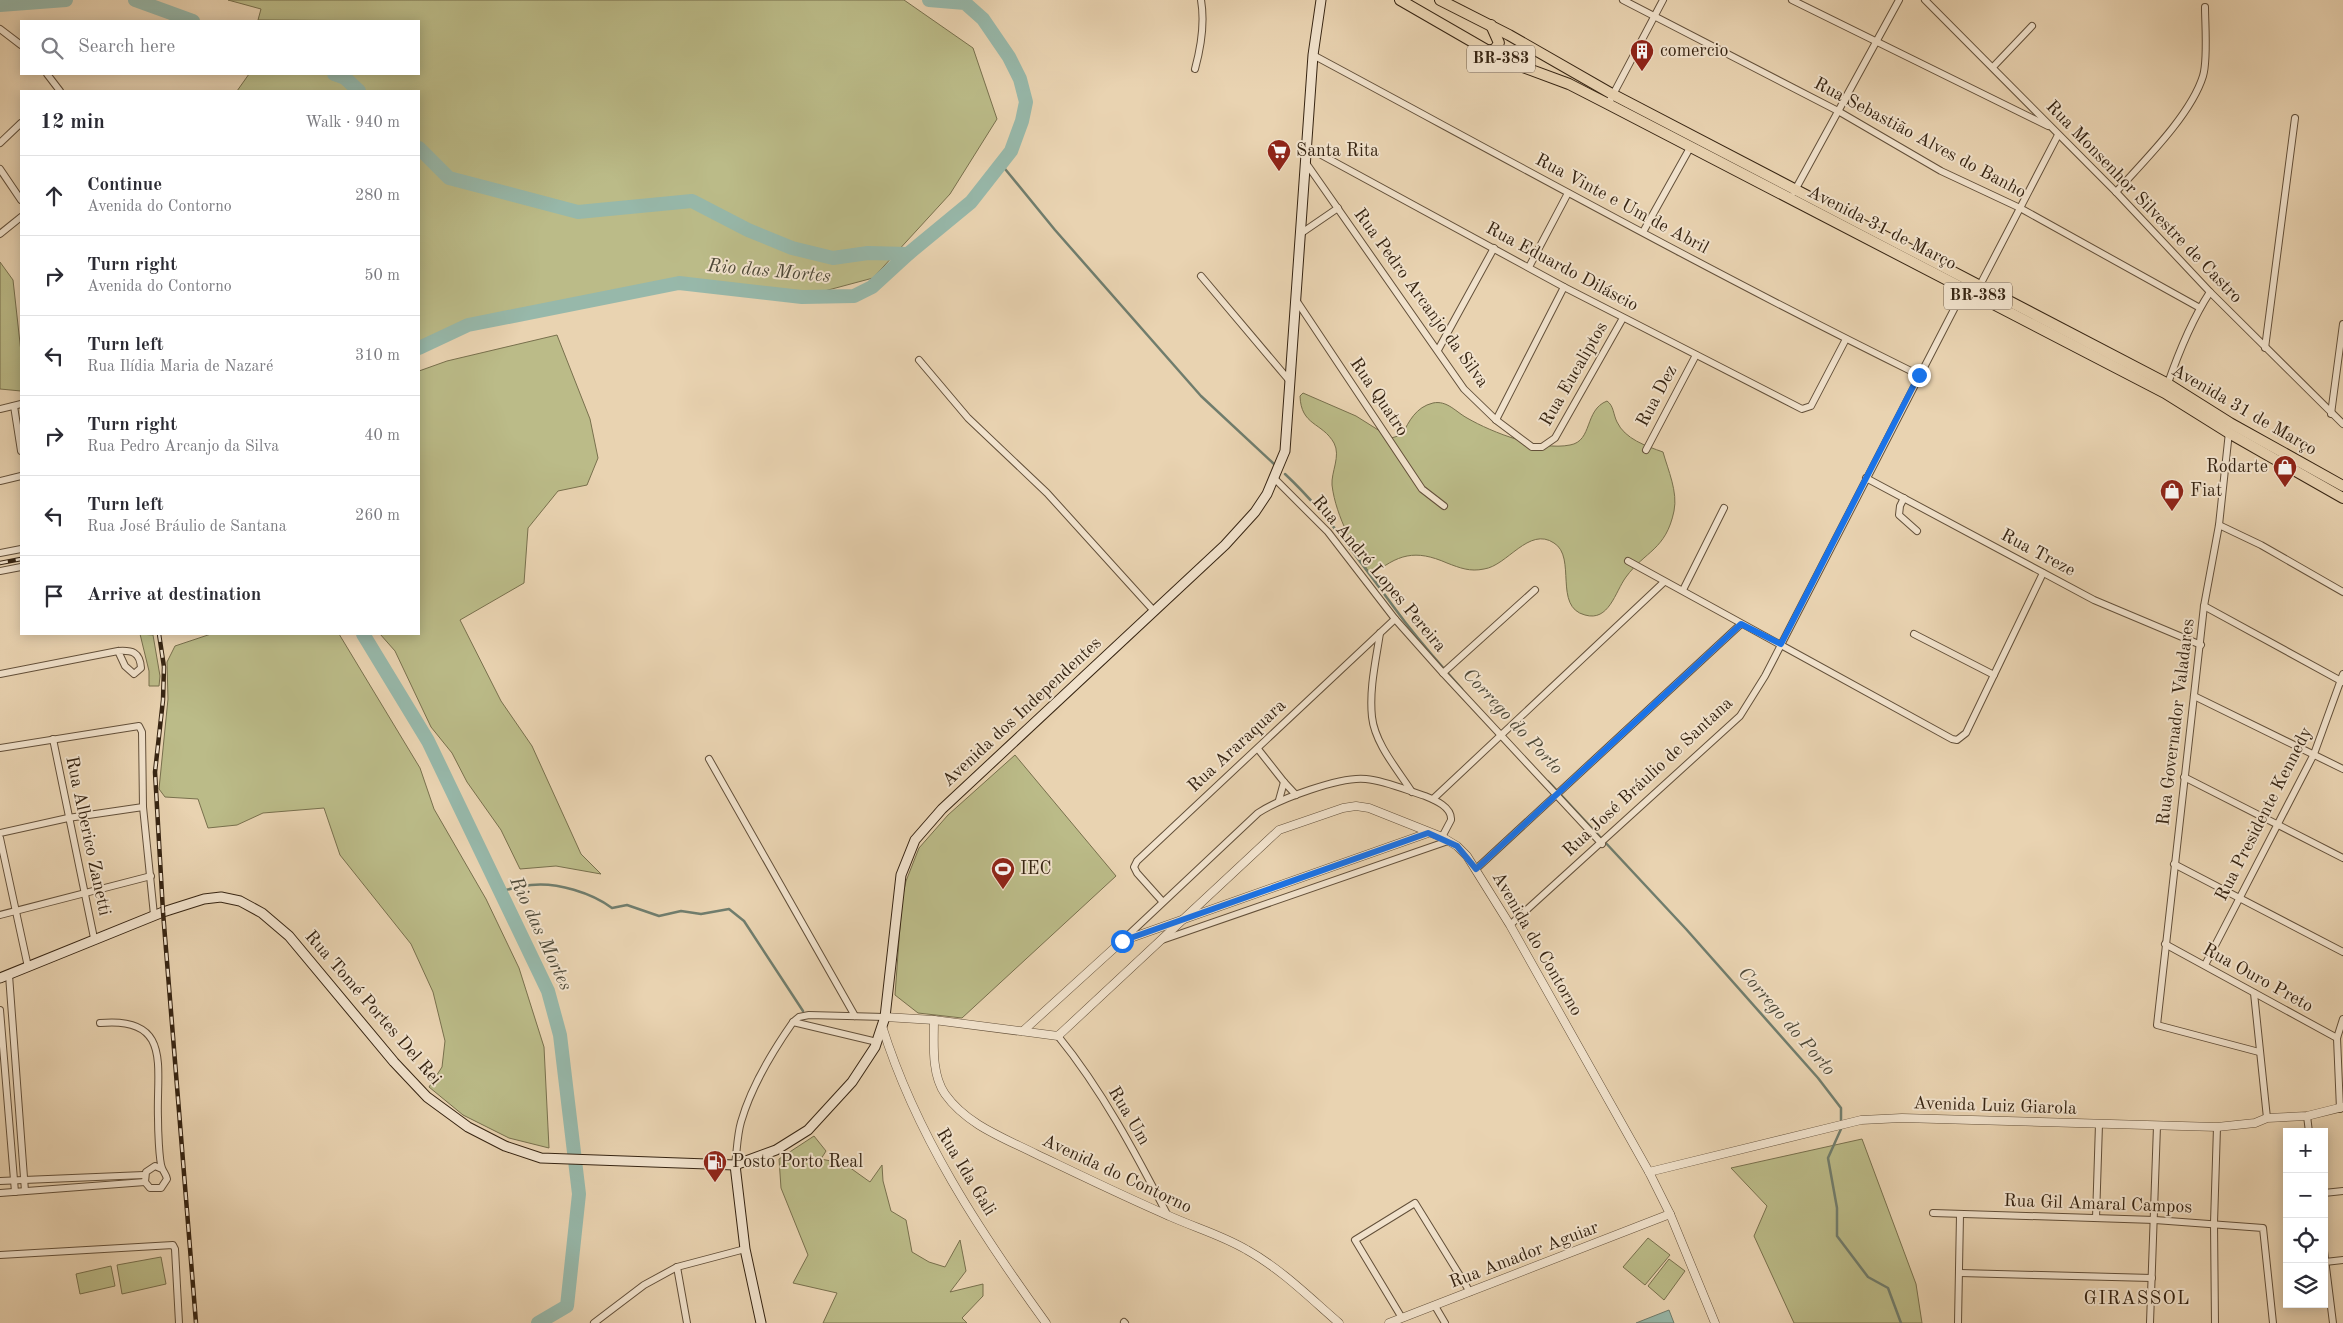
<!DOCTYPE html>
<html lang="en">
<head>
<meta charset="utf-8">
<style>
  :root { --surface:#fff; --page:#f7f7f7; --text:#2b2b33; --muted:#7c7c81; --line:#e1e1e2 }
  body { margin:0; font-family:"Old Standard TT",serif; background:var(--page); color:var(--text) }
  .controls { position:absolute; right:15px; bottom:15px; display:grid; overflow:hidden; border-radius:0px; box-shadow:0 2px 12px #0003 }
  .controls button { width:45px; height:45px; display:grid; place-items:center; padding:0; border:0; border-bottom:1px solid var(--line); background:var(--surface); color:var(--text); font:25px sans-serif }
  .stop { position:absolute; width:15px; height:15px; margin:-11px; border:4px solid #1a73e8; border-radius:50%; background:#fff }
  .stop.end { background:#1a73e8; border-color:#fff; box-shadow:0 1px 5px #0008 }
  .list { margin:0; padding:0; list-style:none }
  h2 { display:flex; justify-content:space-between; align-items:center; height:65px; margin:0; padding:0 20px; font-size:21px }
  h2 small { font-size:16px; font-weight:400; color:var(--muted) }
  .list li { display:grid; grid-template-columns:32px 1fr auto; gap:15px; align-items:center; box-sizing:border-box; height:80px; padding:0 20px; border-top:1px solid var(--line) }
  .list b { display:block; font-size:19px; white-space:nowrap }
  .list p { margin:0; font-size:16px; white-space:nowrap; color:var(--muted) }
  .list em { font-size:16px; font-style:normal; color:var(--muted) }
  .icon { flex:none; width:28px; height:28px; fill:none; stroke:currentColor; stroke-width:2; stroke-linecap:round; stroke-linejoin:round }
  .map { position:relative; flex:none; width:2343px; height:1323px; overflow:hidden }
  .search { position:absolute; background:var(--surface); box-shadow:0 2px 12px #0003; left:20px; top:20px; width:400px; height:55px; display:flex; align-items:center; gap:12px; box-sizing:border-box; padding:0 18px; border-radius:0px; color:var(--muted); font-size:19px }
  .panel { position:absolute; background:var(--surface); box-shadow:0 2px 12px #0003; left:20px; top:90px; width:400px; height:545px; border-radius:0px }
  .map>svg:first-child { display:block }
</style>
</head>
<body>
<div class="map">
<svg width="2343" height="1323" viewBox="0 0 2343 1323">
  <rect width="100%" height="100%" fill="#e9d3b1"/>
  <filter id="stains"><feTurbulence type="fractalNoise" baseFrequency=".004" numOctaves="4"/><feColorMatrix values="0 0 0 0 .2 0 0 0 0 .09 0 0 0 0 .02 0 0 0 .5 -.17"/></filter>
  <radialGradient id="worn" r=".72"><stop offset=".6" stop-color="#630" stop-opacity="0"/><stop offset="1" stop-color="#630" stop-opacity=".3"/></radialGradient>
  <!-- green -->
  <g fill="#bb8" stroke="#78704d">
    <polygon points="228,0 904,0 973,48 997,119 950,194 873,278 802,297 679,283 468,325 419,342 419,91 237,91 249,74 419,74 419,21 258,20 261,9"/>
    <polygon points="0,262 13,280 21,352 21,391 0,389"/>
    <polygon points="557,335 590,419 598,458 587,485 558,491 528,528 524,583 460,620 501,701 532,746 581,854 601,874 556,866 520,869 501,830 467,782 452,753 431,727 395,651 380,634 419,634 419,371 447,361"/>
    <path d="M1303 393 1356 416 1391 438 1402 435C1409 421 1416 407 1433 403 1447 400 1456 412 1467 418 1493 433 1540 451 1570 445 1593 441 1584 410 1607 401 1614 406 1613 414 1617 422 1625 439 1646 446 1663 452 1668 470 1678 492 1674 511 1666 550 1645 551 1626 577 1615 592 1609 622 1585 615 1553 607 1577 557 1554 543 1529 526 1507 566 1484 569 1470 572 1460 568 1447 563 1415 549 1398 554 1371 576 1355 549 1336 518 1332 485 1331 472 1341 456 1334 443 1322 422 1301 426 1300 396Z"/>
    <polygon points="140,634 153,635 160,676 159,686 149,686 149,671"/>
    <polygon points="211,634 339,634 420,768 434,809 486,899 519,968 544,1047 549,1148 509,1138 463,1115 429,1087 442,1067 445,1041 433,992 411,944 340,855 324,808 263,813 237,825 208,828 198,799 165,797 159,789 168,699 167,662 175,646"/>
    <polygon points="1015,755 1116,876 962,1018 918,1013 895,995 902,899 906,881 919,848 948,815"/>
    <polygon points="814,1136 826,1151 821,1159 831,1161 837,1168 849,1167 870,1182 882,1165 883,1181 891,1211 906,1220 912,1252 929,1262 945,1267 960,1240 966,1271 950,1292 983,1284 983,1296 962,1318 967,1323 823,1323 837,1293 793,1283 808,1255 781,1188 779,1159"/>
    <polygon points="1862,1139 1916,1284 1922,1323 1794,1323 1754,1236 1767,1206 1731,1168"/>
    <polygon points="1648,1238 1670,1255 1645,1285 1623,1267"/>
    <polygon points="161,1257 166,1284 122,1294 117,1265"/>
    <polygon points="1669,1259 1685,1271 1664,1300 1648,1286"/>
    <polygon points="111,1266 115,1286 80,1294 76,1274"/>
  </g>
  <!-- water -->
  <polygon fill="#97b8aa" stroke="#707d6d" points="1669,1310 1674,1323 1636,1323"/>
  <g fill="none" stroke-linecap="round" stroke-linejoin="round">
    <!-- stream -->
    <g stroke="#707d6d" stroke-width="2.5">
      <polyline points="1001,164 1055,230 1201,396 1274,464"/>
      <path d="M1285 474C1332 518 1366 571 1405 622 1423 645 1443 668 1462 689"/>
      <polyline points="1548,781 1686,929 1818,1078 1841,1108 1841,1120"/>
      <path d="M501 891C511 889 521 886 531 885 557 882 592 893 612 908L627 905 659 916 681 911 701 914 729 909 744 921 803 1011"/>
      <polyline points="1841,1129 1828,1158 1837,1208 1837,1236 1868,1277 1888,1288 1901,1323"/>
    </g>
    <!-- river -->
    <g stroke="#97b8aa" stroke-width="14">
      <polyline points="135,0 193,21"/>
      <polyline points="0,5 66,0"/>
      <polyline points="334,74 345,78 359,91"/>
      <polyline points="419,148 449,178 578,212 692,201 748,230 792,248 833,258 868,253 908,254"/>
      <polyline points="419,348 468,325 679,283 802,297 854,296 872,287 908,254 971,202 1011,151 1022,121 1026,102 1020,79 1009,57 983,19 965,3 929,0"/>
      <polyline points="363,634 428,741 548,991 560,1035 579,1194 567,1306 538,1323"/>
    </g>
    <!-- minor casing -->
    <g stroke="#63503a" stroke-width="8">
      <g id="minor">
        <polyline points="1623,0 1838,111 1941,171 2020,208 2200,308"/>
        <polyline points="1792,0 2048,126"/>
        <polyline points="1925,0 2116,192 2210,292 2343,424"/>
        <polyline points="0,29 21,45"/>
        <path d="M1313 55C1514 163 1714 274 1919 375"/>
        <polyline points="1993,67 2032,26"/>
        <path d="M1195 69C1201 47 1205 23 1201 0"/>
        <polyline points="47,74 60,91"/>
        <polyline points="1608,104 1663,0"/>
        <polyline points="0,143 21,123"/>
        <polyline points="1305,146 1564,287 1802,409 1811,406 1846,339"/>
        <polyline points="1306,163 1464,389 1496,420 1532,447 1542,447 1555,438 1623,318"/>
        <polyline points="0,169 21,200"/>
        <polyline points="1794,192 1899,0"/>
        <path d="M2116 192C2143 162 2191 115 2203 76 2208 60 2205 24 2205 7"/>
        <polyline points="1643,232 1691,146"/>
        <polyline points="0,234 21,217"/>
        <polyline points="1300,234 1338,208"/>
        <polyline points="1529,267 1568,193"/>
        <polyline points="1201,276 1288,379"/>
        <polyline points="1979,287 2058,135"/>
        <polyline points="1296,300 1422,489 1444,506"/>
        <polyline points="2265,348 2295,118"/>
        <polyline points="1438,350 1494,248"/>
        <polyline points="919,360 968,418 1047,493 1154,611"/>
        <path d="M2167 386C2178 354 2191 321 2210 292"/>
        <polyline points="14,406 21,451"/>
        <polyline points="0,409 21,404"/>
        <polyline points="2331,414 2343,324"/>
        <polyline points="1496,420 1564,287"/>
        <polyline points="2229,432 2219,525 2204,606 2157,1025 2259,1052"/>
        <polyline points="1646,450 1696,355"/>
        <polyline points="1866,478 2094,600 2201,645"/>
        <polyline points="1275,479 1328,532 1395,619 1443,673 1602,844"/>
        <polyline points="0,481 21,476"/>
        <polyline points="1904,498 1900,506 1899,515 1917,531"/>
        <polyline points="2219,525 2261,545 2343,592"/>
        <polyline points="0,553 21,549"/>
        <polyline points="1628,561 1952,739 1957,740 1966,733 2043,573"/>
        <polyline points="0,571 21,567"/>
        <polyline points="1683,590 1724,508"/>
        <polyline points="2204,606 2343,682"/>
        <path d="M1380 633C1376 660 1369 689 1372 717 1375 744 1398 770 1412 792"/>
        <polyline points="1914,634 1994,675"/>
        <polyline points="1443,673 1535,590"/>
        <path d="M0 674 118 651C132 650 140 652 141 668L134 674 125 666 118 651"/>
        <polyline points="2194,696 2343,769"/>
        <polyline points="53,739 94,938"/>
        <polyline points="0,748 139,726 142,732 143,807 154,915"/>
        <polyline points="1258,749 1284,782"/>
        <polyline points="709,759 855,1016"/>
        <polyline points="2184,777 2343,858"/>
        <polyline points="1433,799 1664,582"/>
        <polyline points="1279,800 1284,782 1296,795"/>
        <polyline points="0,833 68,818 143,807"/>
        <polyline points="0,838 28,967"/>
        <polyline points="2174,864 2343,952"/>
        <polyline points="1476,869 1741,624"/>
        <polyline points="1162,901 1137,873 1134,867 1137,861 1395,619"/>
        <polyline points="0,915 151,876"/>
        <polyline points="1510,925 1740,716 1765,676 1966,286"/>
        <path d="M1123 940 1258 813C1279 799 1341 776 1366 779 1386 781 1406 790 1425 796 1435 800 1452 807 1451 820L1442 837"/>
        <polyline points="1162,940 1448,841"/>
        <polyline points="2165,944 2337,1038"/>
        <polyline points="2205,965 2314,754 2343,674"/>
        <polyline points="9,975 25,1191"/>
        <polyline points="2254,993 2267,1118"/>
        <polyline points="0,1010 15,1192"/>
        <polyline points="793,1022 877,1042"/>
        <path d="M100 1023C173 1016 156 1068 158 1118 158 1128 159 1161 162 1168 164 1173 166 1174 167 1179L161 1188H150L145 1182 146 1172 155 1166 162 1169"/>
        <path d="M1058 1036C1102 1090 1136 1154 1168 1216"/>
        <polyline points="2340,1109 2337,1038 2343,1019"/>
        <polyline points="2307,1116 2309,1132"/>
        <path d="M735 1165C737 1151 737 1136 741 1122 751 1087 772 1052 793 1022L799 1017 809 1015 885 1017"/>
        <polyline points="0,1181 144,1175"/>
        <polyline points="0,1193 145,1182"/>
        <polyline points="2324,1193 2343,1191"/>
        <polyline points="1933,1213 2155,1220 2263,1228 2273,1323"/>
        <polyline points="2096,1218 2099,1124"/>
        <polyline points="2324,1251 2333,1323"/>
        <polyline points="0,1255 173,1245 175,1249 179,1323"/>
        <polyline points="2325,1262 2343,1260"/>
        <polyline points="677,1267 687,1323"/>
        <polyline points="1960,1273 2152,1278"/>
        <polyline points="1435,1306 1445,1323"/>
        <polyline points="1402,1318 1355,1240 1415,1203 1470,1292"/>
        <polyline points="1124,1322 1125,1323"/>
        <polyline points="594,1323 644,1285 677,1267 745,1249"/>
        <polyline points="1958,1323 1960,1215"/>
        <polyline points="2150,1323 2157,1126"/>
        <polyline points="2215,1323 2214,1223 2217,1127"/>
      </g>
    </g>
    <!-- tertiary casing -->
    <g stroke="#63503a" stroke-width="9">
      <g id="tertiary">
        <polyline points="885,1017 934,1020 1058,1036 1279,830 1343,808 1356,806 1369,808 1442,837 1457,846 1467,856 1510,925 1649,1172 1670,1214 1715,1323"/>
        <path d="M934 1020C934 1043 931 1074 945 1094 967 1125 1004 1138 1036 1154 1080 1175 1123 1196 1167 1215 1193 1227 1222 1235 1247 1250 1281 1269 1309 1297 1339 1323"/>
        <path d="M882 1026C916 1135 980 1232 1046 1323"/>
        <polyline points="1023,1031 1122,941 1428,833"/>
        <polyline points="1649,1172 1861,1120 1902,1118 2217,1127 2255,1123 2267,1118 2307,1116 2343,1107"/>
        <polyline points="1389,1323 1670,1214"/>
      </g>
    </g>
    <!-- secondary casing -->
    <g stroke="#362412" stroke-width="11">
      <g id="secondary">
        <polyline points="0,978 163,912 204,899 221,897 240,901 262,913 289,936 394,1062 427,1097 468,1127 505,1146 541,1158 735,1165 776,1150 808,1130 852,1082 875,1047 885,1017 901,875 915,840 942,809 1225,545 1255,512 1267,494 1285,451 1313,55 1321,0"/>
        <polyline points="735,1165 745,1249 761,1323"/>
      </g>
    </g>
    <!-- primary casing -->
    <g stroke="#362412" stroke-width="12">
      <g id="primary">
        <polyline points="1400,0 1504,60 1569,84 1608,104 2165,393 2229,433 2343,498"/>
        <polyline points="1440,0 1509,35 1612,94 2168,384 2230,423 2343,486"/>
        <polyline points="1487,51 1495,49 1499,43 1491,25"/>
      </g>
    </g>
    <!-- minor -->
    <use href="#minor" stroke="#f1e2cc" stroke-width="6"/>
    <!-- tertiary -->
    <use href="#tertiary" stroke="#f1e2cc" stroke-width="8"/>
    <!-- secondary -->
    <use href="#secondary" stroke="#f1e2cc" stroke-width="9"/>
    <!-- primary -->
    <use href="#primary" stroke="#e9d3b1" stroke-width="10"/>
    <!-- rail casing -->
    <g stroke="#362412" stroke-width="4.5">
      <g id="rail">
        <polyline points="0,563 21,559"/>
        <polyline points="159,634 164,667 163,700 155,772 163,912 196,1323"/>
      </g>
    </g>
    <!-- rail -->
    <use href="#rail" stroke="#f1e2cc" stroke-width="2.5" stroke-dasharray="8" stroke-linecap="butt"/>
  </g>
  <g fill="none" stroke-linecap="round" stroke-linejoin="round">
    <!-- route -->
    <polyline stroke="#1a73e8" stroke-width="6" points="1122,941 1428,833 1457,846 1476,869 1741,624 1781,644 1919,375"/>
  </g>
  <!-- icons -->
  <defs>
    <g id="building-pin" transform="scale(1.25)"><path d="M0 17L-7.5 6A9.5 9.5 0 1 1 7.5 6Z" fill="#8f2418" stroke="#f1e2cc"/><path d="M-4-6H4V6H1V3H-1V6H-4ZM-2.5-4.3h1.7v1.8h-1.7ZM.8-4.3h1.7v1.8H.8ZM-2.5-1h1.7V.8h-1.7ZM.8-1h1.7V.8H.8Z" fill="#fff"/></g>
    <g id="supermarket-pin" transform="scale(1.25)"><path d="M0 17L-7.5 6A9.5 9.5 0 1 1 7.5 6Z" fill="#8f2418" stroke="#f1e2cc"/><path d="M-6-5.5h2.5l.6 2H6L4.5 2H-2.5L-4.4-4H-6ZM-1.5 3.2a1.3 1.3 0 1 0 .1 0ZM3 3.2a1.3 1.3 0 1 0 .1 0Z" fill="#fff"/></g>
    <g id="shop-pin" transform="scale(1.25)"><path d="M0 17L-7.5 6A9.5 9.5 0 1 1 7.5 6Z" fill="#8f2418" stroke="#f1e2cc"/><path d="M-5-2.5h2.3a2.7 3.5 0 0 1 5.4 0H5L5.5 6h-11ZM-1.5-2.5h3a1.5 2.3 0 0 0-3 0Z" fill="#fff"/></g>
    <g id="stadium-pin" transform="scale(1.25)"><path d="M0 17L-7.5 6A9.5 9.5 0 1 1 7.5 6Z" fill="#8f2418" stroke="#f1e2cc"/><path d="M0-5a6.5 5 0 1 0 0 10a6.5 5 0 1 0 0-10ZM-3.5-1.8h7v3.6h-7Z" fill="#fff"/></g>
    <g id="fuel-pin" transform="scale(1.25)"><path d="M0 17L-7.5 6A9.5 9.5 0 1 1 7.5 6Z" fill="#8f2418" stroke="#f1e2cc"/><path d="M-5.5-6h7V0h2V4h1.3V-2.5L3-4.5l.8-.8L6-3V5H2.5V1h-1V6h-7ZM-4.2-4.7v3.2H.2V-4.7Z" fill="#fff"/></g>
  </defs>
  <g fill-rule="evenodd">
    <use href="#building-pin" x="1642" y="51"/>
    <use href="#supermarket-pin" x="1279" y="151"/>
    <use href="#shop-pin" x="2285" y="467"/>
    <use href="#shop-pin" x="2172" y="491"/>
    <use href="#stadium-pin" x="1003" y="869"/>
    <use href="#fuel-pin" x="715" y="1162"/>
  </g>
  <g text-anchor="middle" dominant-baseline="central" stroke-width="4" stroke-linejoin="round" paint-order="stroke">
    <!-- shield labels -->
    <g fill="#f1e2cc" stroke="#6e5d4a" stroke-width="1">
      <rect x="1467" y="45.5" width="68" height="27" rx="4"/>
      <rect x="1944" y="282.5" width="68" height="27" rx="4"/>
    </g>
    <g font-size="16" font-weight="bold" fill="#362412">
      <text x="1501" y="59">BR-383</text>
      <text x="1978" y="296">BR-383</text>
    </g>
    <!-- poi labels -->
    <g font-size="18" fill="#362412" stroke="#f1e2cc" text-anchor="start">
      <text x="1660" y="51">comercio</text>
      <text x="1296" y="151">Santa Rita</text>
      <text x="2268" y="467" text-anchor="end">Rodarte</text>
      <text x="2190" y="491">Fiat</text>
      <text x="1020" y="869">IEC</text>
      <text x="732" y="1162">Posto Porto Real</text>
    </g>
    <!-- street labels -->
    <g font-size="18" fill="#362412" stroke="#f1e2cc">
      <text transform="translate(1920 138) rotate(28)">Rua Sebastião Alves do Banho</text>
      <text transform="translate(2144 202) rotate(46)">Rua Monsenhor Silvestre de Castro</text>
      <text transform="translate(1622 204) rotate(28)">Rua Vinte e Um de Abril</text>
      <text transform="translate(1882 228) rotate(27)">Avenida 31 de Março</text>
      <text transform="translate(1562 267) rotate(28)">Rua Eduardo Diláscio</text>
      <text transform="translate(1421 298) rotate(54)">Rua Pedro Arcanjo da Silva</text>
      <text transform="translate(1574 374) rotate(-60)">Rua Eucaliptos</text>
      <text transform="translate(1657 396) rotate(-62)">Rua Dez</text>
      <text transform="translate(1379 397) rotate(56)">Rua Quatro</text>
      <text transform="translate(2244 410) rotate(30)">Avenida 31 de Março</text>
      <text transform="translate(2038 553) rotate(28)">Rua Treze</text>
      <text transform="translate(1379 574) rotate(50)">Rua André Lopes Pereira</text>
      <text transform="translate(1022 712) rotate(-43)">Avenida dos Independentes</text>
      <text transform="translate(2176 722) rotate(-83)">Rua Governador Valadares</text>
      <text transform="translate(1237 746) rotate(-43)">Rua Araraquara</text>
      <text transform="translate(1648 777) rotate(-43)">Rua José Bráulio de Santana</text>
      <text transform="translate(2264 814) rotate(-63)">Rua Presidente Kennedy</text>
      <text transform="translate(88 836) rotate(78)">Rua Alberico Zanetti</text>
      <text transform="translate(1537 944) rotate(60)">Avenida do Contorno</text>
      <text transform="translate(2258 978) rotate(29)">Rua Ouro Preto</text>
      <text transform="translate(373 1008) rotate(49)">Rua Tomé Portes Del Rei</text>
      <text transform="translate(1995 1106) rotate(2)">Avenida Luiz Giarola</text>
      <text transform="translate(1129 1116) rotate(59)">Rua Um</text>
      <text transform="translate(966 1172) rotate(59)">Rua Ida Gali</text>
      <text transform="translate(1117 1174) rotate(25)">Avenida do Contorno</text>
      <text transform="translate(2098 1204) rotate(2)">Rua Gil Amaral Campos</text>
      <text transform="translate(1524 1255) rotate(-21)">Rua Amador Aguiar</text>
    </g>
    <!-- water labels -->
    <g font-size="19" font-style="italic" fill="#4e4938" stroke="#f1e2cc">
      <text transform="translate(769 272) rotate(5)">Rio das Mortes</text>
      <text transform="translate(1512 722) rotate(47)">Corrego do Porto</text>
      <text transform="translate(540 934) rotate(65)">Rio das Mortes</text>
      <text transform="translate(1786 1022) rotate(49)">Corrego do Porto</text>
    </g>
    <!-- neighbourhood labels -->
    <g font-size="19" letter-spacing="1" fill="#362412" stroke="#f1e2cc">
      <text x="2137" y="1299">GIRASSOL</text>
    </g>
  </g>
  <rect width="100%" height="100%" filter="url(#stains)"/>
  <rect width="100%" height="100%" fill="url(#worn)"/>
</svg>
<div class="controls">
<button>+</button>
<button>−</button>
<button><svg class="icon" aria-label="locate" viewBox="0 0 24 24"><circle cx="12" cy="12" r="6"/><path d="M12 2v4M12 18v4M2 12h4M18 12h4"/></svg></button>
<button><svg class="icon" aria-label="layers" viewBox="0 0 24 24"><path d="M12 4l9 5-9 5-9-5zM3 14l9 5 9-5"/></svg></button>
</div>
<div class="stop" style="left:1122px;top:941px"></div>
<div class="stop end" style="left:1919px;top:375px"></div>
<div class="search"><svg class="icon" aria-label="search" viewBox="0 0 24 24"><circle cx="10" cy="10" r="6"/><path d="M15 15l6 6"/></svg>Search here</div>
<section class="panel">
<h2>12 min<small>Walk · 940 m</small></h2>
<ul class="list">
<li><svg class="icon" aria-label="ahead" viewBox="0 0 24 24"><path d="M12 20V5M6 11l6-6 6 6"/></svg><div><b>Continue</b><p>Avenida do Contorno</p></div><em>280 m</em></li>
<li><svg class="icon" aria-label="right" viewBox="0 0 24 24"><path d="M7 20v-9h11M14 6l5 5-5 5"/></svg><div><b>Turn right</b><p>Avenida do Contorno</p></div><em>50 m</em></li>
<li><svg class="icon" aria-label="left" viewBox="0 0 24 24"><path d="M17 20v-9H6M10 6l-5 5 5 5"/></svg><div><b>Turn left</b><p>Rua Ilídia Maria de Nazaré</p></div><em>310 m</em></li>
<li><svg class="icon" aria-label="right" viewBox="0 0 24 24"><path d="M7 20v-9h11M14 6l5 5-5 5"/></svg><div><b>Turn right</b><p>Rua Pedro Arcanjo da Silva</p></div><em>40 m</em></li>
<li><svg class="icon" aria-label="left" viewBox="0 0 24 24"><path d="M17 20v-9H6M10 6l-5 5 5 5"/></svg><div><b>Turn left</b><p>Rua José Bráulio de Santana</p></div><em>260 m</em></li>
<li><svg class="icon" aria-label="arrive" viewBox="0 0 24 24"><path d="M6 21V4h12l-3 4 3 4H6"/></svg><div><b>Arrive at destination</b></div></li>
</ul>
</section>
</div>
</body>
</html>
